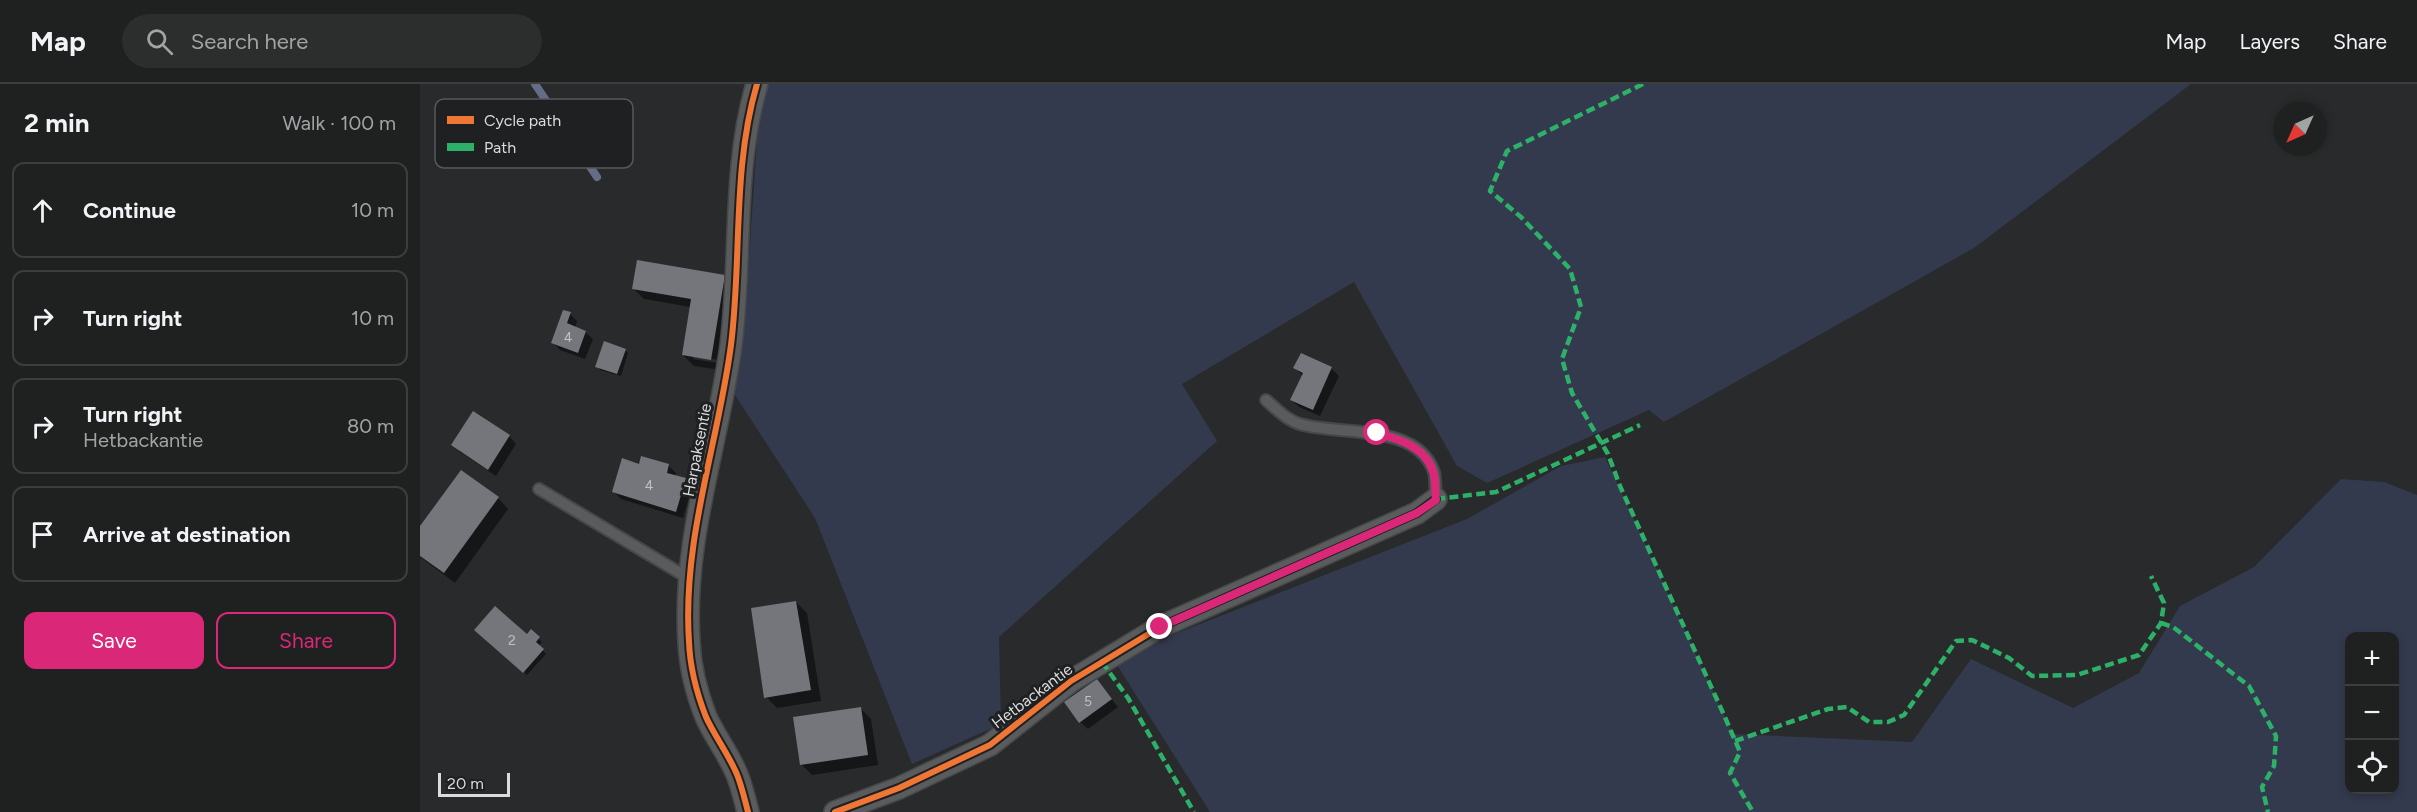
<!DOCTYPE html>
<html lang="en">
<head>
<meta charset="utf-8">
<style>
  :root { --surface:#1f2020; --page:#2c2d2d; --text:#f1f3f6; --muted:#a1a3a5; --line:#3c3e3e; --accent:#db2777 }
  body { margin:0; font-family:Figtree,sans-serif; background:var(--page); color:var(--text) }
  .controls { position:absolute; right:18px; bottom:18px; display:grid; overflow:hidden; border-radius:12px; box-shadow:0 3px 9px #0003 }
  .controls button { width:54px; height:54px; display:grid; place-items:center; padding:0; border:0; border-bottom:2px solid var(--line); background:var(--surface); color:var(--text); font:30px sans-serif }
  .compass { position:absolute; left:1853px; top:18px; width:54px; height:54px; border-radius:50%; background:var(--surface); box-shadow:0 3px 9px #0003; rotate:225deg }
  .scale { position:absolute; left:18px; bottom:15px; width:72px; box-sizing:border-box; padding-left:6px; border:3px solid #dadbdd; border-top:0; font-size:16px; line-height:21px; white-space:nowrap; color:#dadbdd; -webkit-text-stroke:4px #1f2022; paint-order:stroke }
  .stop { position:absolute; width:18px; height:18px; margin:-14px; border:4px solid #db2777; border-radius:50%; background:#fff }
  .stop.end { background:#db2777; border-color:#fff; box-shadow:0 2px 6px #0008 }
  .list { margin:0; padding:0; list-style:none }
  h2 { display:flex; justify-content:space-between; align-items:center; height:78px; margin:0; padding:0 24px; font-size:26px }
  h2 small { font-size:20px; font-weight:400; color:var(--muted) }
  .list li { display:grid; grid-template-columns:39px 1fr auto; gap:18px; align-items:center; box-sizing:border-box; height:96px; margin:0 12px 12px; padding:0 12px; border:2px solid var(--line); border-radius:12px }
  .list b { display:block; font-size:22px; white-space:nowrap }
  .list p { margin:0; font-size:20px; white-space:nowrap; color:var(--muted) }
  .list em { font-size:20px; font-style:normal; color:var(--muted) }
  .actions { display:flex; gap:12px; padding:18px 24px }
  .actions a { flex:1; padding:14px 0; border:2px solid var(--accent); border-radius:12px; text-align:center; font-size:21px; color:var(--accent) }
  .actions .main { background:var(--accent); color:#fff }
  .icon { flex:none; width:33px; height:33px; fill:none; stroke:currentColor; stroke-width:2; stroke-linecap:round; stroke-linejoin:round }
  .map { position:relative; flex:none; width:1997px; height:728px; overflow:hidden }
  header { display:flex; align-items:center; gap:36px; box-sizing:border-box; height:84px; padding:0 30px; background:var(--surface); border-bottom:2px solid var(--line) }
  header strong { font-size:28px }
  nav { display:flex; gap:33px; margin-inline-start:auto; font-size:21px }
  .search { width:420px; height:54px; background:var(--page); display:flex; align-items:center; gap:15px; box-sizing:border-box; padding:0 21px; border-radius:33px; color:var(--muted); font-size:22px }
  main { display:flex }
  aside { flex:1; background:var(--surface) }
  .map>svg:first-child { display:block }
</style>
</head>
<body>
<header>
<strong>Map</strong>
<div class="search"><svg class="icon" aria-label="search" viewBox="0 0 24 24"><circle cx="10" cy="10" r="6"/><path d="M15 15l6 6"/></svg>Search here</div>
<nav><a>Map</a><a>Layers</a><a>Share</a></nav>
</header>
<main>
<aside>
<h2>2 min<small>Walk · 100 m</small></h2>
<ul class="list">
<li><svg class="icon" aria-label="ahead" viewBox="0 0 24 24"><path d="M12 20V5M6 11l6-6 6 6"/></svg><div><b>Continue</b></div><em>10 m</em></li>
<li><svg class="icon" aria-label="right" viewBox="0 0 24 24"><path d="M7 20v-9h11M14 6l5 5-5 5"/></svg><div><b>Turn right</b></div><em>10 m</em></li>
<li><svg class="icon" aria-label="right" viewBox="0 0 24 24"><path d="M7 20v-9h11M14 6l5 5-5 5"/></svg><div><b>Turn right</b><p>Hetbackantie</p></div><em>80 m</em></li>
<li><svg class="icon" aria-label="arrive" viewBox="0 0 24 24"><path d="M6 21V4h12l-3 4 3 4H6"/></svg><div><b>Arrive at destination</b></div></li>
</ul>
<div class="actions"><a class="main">Save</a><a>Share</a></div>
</aside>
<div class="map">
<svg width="1997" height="728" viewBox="0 0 1997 728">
  <rect width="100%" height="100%" fill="#292a2b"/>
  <!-- green -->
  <g fill="#333a4d" fill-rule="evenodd">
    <polygon points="348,0 1771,0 1554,164 1244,338 1229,326 1067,399 1037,382 934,198 762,300 797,357 579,553 581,640 492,680 395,434 311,305 327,204 339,26"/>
    <path d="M1185 373 1313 650 1492 658 1551 575 1653 624 1719 589 1760 522 1834 483 1921 395 1964 398 1997 411V728H790L697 581 747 553 1047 435 1141 382ZM1930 552H1974V706H1930Z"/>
  </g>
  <!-- shadow -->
  <g fill="#0007" fill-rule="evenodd">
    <path d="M305 192 316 203 301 286 274 282 263 271 271 223 224 215 213 204ZM273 272 299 276 298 279 273 275Z"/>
    <polygon points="150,230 157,237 155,244 165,248 173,255 165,275 140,266 132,258"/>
    <polygon points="205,266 208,269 201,292 180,286 177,282"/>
    <polygon points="881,271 912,285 919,292 900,332 879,323 872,316 883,292 875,284"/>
    <polygon points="89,352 96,360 76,392 40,368 33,361"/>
    <polygon points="248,381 256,389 255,393 265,396 272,403 263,434 201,415 194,408"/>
    <polygon points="78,414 88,425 35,499 0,473 0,444"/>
    <polygon points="376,518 387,529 401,617 357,624 346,613"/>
    <polygon points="56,546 107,552 112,548 122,558 118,562 126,570 107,591"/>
    <polygon points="677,597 698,623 668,645 660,638"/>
    <polygon points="440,624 451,635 458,681 392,691 381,680"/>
  </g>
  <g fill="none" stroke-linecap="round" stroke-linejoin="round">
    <!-- stream -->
    <polyline stroke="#656d86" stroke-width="8" points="115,0 177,93"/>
  </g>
  <!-- building -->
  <g fill="#74767c">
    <polygon points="217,176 305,191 291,276 262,271 271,215 212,205"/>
    <polygon points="143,226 151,228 147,239 166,247 158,269 131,259"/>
    <polygon points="184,257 206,265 197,290 175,283"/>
    <polygon points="881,269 912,283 893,326 870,316 883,289 873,284"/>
    <polygon points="53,327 90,351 68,386 31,361"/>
    <polygon points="221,372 249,380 247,389 266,394 256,428 192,408 202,374 219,380"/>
    <polygon points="41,386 79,413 24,489 0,472 0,442"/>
    <polygon points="376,517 391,606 344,614 331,524"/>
    <polygon points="75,522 107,550 111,545 120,553 116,558 124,565 103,589 54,546"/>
    <polygon points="677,595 692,615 659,639 644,618"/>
    <polygon points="441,623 448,671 380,681 373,633"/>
  </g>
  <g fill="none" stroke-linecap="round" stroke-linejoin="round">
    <!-- service casing -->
    <g stroke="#464748" stroke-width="14">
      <g id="service">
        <path d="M846 316C856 325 867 336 880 340 919 352 997 338 1014 388 1016 396 1015 407 1016 415"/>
        <polyline points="119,405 270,495"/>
      </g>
    </g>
    <!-- minor casing -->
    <g stroke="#464748" stroke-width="24">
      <g id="minor">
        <path d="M328 728C325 716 322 704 318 693 310 672 295 653 286 633 277 610 270 582 269 558 262 456 298 360 311 261 322 174 312 85 337 0"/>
        <polyline points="415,728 479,704 570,661 651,597 740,543 997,429 1016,415"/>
      </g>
    </g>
    <!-- service -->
    <use href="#service" stroke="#5a5b5c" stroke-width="10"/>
    <!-- minor -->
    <use href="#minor" stroke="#5a5b5c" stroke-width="21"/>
    <!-- quiet -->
    <g stroke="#2db169" stroke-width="4.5" stroke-dasharray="9 4.5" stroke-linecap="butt">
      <polyline points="1223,0 1087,67 1070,107 1101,133 1150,185 1161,223 1142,275 1152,309 1188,370 1200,402 1304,631 1320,668 1310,689 1333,728"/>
      <polyline points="1016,415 1076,408 1220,341"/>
      <polyline points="1741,539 1753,543 1829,602 1856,652 1854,682 1842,703 1848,728"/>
      <polyline points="682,578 708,614 774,728"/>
      <polyline points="1315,657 1408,625 1427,623 1449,638 1468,638 1484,631 1536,557 1552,556 1589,574 1612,592 1657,591 1719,571 1741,539 1744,519 1731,492"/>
    </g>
    <!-- cycleway casing -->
    <g stroke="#1f2022" stroke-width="10">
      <g id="cycleway">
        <path d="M328 728C325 716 322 704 318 693 310 672 295 653 286 633 277 610 270 582 269 558 262 456 298 360 311 261 322 174 312 85 337 0"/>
        <polyline points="415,728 479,704 570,661 651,597 740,543 997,429 1016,415"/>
      </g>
    </g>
    <!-- cycleway -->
    <use href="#cycleway" stroke="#f07635" stroke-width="6"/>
  </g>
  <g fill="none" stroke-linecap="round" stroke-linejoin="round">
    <!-- route -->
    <path stroke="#db2777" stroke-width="8" d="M740 543 997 429 1016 416C1015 407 1016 395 1013 387 1005 363 979 355 957 349"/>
  </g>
  <g text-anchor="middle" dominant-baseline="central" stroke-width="6" stroke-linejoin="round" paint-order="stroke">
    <!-- number labels -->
    <g font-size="14" fill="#c0c2c5">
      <text x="148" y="253">4</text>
      <text x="229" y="401">4</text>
      <text x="92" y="556">2</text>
      <text x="668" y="617">5</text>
    </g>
    <!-- street labels -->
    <g font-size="16" fill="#dadbdd" stroke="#1f2022">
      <text transform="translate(277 366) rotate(-79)">Harpaksentie</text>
      <text transform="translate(612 612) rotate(-37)">Hetbackantie</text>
    </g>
  </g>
  <!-- legend -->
  <rect x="15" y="15" width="198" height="69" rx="9" fill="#1f2022" stroke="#57585a" stroke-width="1.5"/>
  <rect x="27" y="32" width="27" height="8" fill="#f07635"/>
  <rect x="27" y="59" width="27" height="8" fill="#2db169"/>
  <g font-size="16" fill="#dadbdd">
    <text x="64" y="42">Cycle path</text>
    <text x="64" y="69">Path</text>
  </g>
</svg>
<div class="controls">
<button>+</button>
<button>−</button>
<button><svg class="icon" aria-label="locate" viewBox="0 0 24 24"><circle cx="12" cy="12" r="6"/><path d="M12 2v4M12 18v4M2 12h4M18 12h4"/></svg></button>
</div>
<svg class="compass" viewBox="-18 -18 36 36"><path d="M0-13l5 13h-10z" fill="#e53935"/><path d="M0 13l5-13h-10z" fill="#a1a3a5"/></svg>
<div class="scale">20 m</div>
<div class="stop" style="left:957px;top:349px"></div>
<div class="stop end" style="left:740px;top:543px"></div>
</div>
</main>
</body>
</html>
